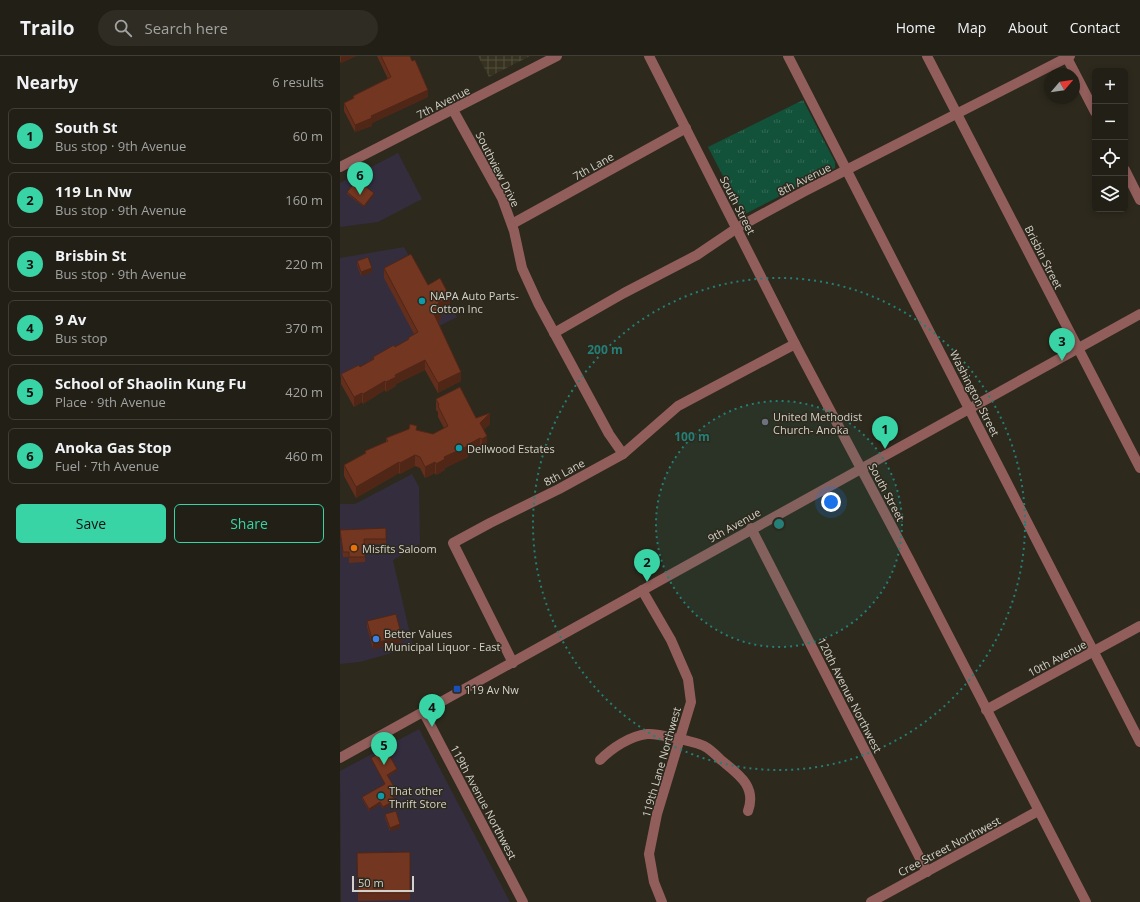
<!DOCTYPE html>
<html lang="en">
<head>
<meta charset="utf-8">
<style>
  :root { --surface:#221f16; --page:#2e2c23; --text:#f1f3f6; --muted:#a2a2a1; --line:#3f3d35; --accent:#39d4a5 }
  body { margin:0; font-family:"Open Sans",sans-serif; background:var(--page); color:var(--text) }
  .controls { position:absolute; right:12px; top:12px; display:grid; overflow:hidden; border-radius:6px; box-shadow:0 2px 6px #0003 }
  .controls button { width:36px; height:36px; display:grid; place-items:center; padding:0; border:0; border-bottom:1px solid var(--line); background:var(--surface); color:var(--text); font:20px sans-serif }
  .compass { position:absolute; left:704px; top:12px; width:36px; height:36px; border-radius:50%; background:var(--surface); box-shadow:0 2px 6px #0003; rotate:61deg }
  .scale { position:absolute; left:12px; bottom:10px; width:62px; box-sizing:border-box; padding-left:4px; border:2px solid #d3d1ca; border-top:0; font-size:11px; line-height:14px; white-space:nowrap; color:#d3d1ca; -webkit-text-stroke:3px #2d291d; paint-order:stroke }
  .you { position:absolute; left:491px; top:446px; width:14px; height:14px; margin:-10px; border:3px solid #fff; border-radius:50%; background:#1a73e8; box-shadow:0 0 0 6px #1a73e833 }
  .badge { display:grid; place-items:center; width:26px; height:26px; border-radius:50%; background:var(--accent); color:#111; font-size:13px; font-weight:700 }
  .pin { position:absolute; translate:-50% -33px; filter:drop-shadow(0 1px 2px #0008) }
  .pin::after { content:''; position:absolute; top:21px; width:14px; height:12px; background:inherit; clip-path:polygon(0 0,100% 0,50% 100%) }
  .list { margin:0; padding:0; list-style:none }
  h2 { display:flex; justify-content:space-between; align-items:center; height:52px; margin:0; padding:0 16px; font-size:17px }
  h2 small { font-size:13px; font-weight:400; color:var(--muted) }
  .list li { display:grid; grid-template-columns:26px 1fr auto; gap:12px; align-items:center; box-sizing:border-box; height:56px; margin:0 8px 8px; padding:0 8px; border:1px solid var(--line); border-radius:6px }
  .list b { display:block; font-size:15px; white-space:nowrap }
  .list p { margin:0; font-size:13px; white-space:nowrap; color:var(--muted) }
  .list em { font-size:13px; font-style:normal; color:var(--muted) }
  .actions { display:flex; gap:8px; padding:12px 16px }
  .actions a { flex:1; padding:9px 0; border:1px solid var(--accent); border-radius:6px; text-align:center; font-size:14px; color:var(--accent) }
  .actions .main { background:var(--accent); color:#111 }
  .icon { flex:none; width:22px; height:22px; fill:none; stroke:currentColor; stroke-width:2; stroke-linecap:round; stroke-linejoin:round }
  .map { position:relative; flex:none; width:800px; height:846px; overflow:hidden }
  header { display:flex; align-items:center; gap:24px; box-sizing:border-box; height:56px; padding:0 20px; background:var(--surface); border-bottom:1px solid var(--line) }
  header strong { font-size:19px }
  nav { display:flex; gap:22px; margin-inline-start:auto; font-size:14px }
  .search { width:280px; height:36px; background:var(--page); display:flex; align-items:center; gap:10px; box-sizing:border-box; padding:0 14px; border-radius:22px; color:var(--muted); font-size:15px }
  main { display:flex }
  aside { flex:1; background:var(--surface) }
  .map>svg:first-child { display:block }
</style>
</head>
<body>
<header>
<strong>Trailo</strong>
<div class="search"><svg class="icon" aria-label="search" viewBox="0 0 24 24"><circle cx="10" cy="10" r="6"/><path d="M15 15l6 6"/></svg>Search here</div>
<nav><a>Home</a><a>Map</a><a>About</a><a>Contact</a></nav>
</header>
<main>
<aside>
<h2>Nearby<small>6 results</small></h2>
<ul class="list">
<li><span class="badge">1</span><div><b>South St</b><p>Bus stop · 9th Avenue</p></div><em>60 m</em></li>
<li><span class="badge">2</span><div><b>119 Ln Nw</b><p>Bus stop · 9th Avenue</p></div><em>160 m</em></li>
<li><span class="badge">3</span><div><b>Brisbin St</b><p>Bus stop · 9th Avenue</p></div><em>220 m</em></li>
<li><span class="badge">4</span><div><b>9 Av</b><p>Bus stop</p></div><em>370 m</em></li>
<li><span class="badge">5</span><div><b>School of Shaolin Kung Fu</b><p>Place · 9th Avenue</p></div><em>420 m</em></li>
<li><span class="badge">6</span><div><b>Anoka Gas Stop</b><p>Fuel · 7th Avenue</p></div><em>460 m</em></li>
</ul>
<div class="actions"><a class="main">Save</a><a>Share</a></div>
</aside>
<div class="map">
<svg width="800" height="846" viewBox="0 0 800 846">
  <defs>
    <pattern id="industrial-grid" width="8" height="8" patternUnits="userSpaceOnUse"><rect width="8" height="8" fill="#373220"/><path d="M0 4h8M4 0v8" fill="none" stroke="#534f3f"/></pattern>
    <pattern id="grass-tufts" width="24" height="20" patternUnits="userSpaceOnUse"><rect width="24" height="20" fill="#12513a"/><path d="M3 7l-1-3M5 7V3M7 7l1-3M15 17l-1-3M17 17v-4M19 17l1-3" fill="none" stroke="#346955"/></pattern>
  </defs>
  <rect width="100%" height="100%" fill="#2d291d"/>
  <!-- commercial -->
  <g fill="#332d3e">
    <polygon points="58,97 82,143 38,166 0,171 0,127"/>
    <polygon points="64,191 89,235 100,230 117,261 0,321 0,202"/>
    <polygon points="72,418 79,431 80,488 53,504 73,591 20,606 0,608 0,448 15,448"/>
    <polygon points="79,673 170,846 1,846 0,715"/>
  </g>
  <!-- industrial -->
  <polygon fill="url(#industrial-grid)" points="138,0 190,0 149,21"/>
  <!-- grass -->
  <polygon fill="url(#grass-tufts)" points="463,44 495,106 495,112 403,159 368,91"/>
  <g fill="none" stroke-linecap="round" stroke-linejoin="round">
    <!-- minor -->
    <g stroke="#925e5b" stroke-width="10">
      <polyline points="309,0 455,288 569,503 746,846"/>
      <polyline points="448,0 800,686"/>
      <polyline points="587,0 800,412"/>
      <polyline points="726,0 755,56"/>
      <polyline points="113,54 162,142 174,175 182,212 198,247 269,378 283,398"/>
      <polyline points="0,111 217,0"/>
      <polyline points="785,114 800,144"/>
      <polyline points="172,168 346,72"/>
      <polyline points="214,277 284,237 357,199 397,172 463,136 730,0"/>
      <polyline points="411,472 587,816"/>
      <polyline points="302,534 331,584 348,623 351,646 317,758 309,798 314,826 322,846"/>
      <polyline points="173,607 113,487 150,467 219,433 283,398 338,350 455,288"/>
      <polyline points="646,654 800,570"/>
      <polyline points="84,657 183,846"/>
      <polyline points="0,702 800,258"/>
      <path d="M260 704C272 692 290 680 307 678 316 677 356 686 364 690 370 693 376 699 381 704 398 718 417 730 408 755"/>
      <polyline points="531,846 698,755"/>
    </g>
  </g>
  <!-- wall -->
  <g fill="#632e1c">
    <polygon points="0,0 16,0 1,7 0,5"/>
    <polygon points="37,0 70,0 88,41 32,67 32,70 15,76 4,55 4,47 13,43 13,40 48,23"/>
    <polygon points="7,136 34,139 24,151 7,138"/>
    <polygon points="17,205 32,216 21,220 17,209"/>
    <polygon points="44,212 88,229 110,250 101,255 101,264 98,266 121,325 98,337 85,314 56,328 56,330 46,336 45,334 23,348 22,346 14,351 1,328 1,318 20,311 33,303 33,301 55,291 68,284 68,282 74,278 44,222"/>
    <polygon points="96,343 136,362 150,368 143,374 147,391 142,394 140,393 128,399 128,401 105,412 105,414 96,419 95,417 85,422 80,412 75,410 60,418 59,417 16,442 4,420 4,409 25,397 25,395 46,386 46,382 77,374 93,378 104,372 98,361 98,356 96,354"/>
    <polygon points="46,472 46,488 25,489 25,506 9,507 9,501 3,501 0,474"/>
    <polygon points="27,565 62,586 33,593 27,571"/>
    <polygon points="31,702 57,715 48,720 58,739 53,741 55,746 43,753 40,748 29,755 22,743 22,741 45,728 31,703"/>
    <polygon points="45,758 60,772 50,775 45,762"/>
    <polygon points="70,796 70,844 18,845 17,797"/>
  </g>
  <!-- shaded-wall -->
  <g fill="#502617">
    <polygon points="1,0 16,0 1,7"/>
    <polygon points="88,34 88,41 32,67 32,70 15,76 15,69 31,60"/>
    <polygon points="34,137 34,139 24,151 24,150"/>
    <polygon points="32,212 32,216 21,220 21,216"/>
    <polygon points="110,241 110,250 101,255 101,264 94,268 94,258 98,247"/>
    <polygon points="85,304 85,314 56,328 56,330 46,336 46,326 55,319"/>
    <polygon points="121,316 121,325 98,337 98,327"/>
    <polygon points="45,325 45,334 23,348 23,338"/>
    <polygon points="22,337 22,346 14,351 14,341"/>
    <polygon points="150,357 150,368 140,378 140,367"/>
    <polygon points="147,380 147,391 142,394 142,383"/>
    <polygon points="140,382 140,393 128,399 128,401 105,412 105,414 96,419 96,408 104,401"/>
    <polygon points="75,399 75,410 60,418 60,407"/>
    <polygon points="59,406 59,417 16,442 16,431"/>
    <polygon points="95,406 95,417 85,422 85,411"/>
    <polygon points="62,581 62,586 33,593 33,587"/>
    <polygon points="57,713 57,715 47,720 47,719"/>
    <polygon points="58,737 58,739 52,742 52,740"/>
    <polygon points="55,744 55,746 43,753 43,751"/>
    <polygon points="40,746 40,748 29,755 29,753"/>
    <polygon points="60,768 60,772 50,775 50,772"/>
  </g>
  <!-- building -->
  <g fill="#733621" stroke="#502617">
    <polygon points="41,0 70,0 72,5 75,4 88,34 31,60 32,62 15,69 4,47 14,42 13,40 51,21"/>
    <polygon points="17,124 34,137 24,150 7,136"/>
    <polygon points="71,198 88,229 100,222 110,241 98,247 101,254 94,258 121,316 98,327 85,304 55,319 56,321 46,326 45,325 23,338 22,337 14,341 1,318 19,309 20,311 34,303 33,301 54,289 55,291 69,283 68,282 78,276 44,212"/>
    <polygon points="28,201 32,212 21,216 17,205"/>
    <polygon points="120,331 136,362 150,357 140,367 147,380 142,383 140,382 127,389 128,390 104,401 105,403 96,408 95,406 85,411 80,401 75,399 60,407 59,406 16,431 4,409 26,397 25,395 48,385 46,382 69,373 70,368 77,370 76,374 93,378 108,370 98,350 99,349 96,343"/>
    <polygon points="46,472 46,483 24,483 25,501 9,501 9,496 3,496 0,474"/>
    <polygon points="56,558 62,581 33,587 27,565"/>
    <polygon points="46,693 57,713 47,719 58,737 52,740 55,744 43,751 40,746 29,753 22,741 45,728 31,702"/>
    <polygon points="56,755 60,768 50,772 45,758"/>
    <polygon points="70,796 70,837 18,837 17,797"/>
  </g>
  <!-- distance rings -->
  <circle cx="439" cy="468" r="123" fill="#237f77" fill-opacity=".12"/>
  <g fill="none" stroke="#237f77" stroke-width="2" stroke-dasharray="2 4">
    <circle cx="439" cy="468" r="123"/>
    <circle cx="439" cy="468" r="246"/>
  </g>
  <!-- markers -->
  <g fill="#0f9aa8" stroke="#2d291d" stroke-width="1.5">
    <circle cx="82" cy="245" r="4"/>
    <circle cx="119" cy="392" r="4"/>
    <circle cx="41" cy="740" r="4"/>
  </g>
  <circle fill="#6b7280" stroke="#2d291d" stroke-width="1.5" cx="425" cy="366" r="4"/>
  <circle fill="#e8710a" stroke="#2d291d" stroke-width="1.5" cx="14" cy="492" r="4"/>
  <circle fill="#3f7fe0" stroke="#2d291d" stroke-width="1.5" cx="36" cy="583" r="4"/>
  <rect fill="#1a4fb4" stroke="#2d291d" stroke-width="1.5" x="113" y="629" width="8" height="8" rx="2"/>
  <g text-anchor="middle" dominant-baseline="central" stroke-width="3" stroke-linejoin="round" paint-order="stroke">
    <!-- street labels -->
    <g font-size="11" fill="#d3d1ca" stroke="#2d291d">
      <text transform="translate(103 46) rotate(-27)">7th Avenue</text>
      <text transform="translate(253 110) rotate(-29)">7th Lane</text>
      <text transform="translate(158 113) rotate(63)">Southview Drive</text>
      <text transform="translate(464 123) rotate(-27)">8th Avenue</text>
      <text transform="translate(398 149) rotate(63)">South Street</text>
      <text transform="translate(704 201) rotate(63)">Brisbin Street</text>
      <text transform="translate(635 337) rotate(63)">Washington Street</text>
      <text transform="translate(224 416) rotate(-28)">8th Lane</text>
      <text transform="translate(547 436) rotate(62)">South Street</text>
      <text transform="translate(394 469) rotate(-29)">9th Avenue</text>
      <text transform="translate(717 602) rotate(-28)">10th Avenue</text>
      <text transform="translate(510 639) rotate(63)">120th Avenue Northwest</text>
      <text transform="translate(321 706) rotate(-74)">119th Lane Northwest</text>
      <text transform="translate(144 746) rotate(62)">119th Avenue Northwest</text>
      <text transform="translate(609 790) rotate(-28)">Cree Street Northwest</text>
    </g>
    <!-- poi labels -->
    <g font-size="11" fill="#d3d1ca" stroke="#2d291d" text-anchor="start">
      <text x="90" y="239">NAPA Auto Parts-<tspan x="90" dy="13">Cotton Inc</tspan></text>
      <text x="433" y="360">United Methodist<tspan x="433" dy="13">Church- Anoka</tspan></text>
      <text x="127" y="392">Dellwood Estates</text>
      <text x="22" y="492">Misfits Saloom</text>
      <text x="44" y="577">Better Values<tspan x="44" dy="13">Municipal Liquor - East</tspan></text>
      <text x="125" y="633">119 Av Nw</text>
      <text x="49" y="734">That other<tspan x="49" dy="13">Thrift Store</tspan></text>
    </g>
  </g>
  <circle cx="439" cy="468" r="6" fill="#237f77" stroke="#2d291d" stroke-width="2"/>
  <g font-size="12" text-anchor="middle" font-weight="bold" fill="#237f77" stroke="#2d291d" stroke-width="3" stroke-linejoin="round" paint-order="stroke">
    <text x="265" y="298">200 m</text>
    <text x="352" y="385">100 m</text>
  </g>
</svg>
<div class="controls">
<button>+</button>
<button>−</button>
<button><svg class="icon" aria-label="locate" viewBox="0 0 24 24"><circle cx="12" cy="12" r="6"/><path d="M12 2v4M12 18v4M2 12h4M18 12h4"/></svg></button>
<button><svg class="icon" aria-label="layers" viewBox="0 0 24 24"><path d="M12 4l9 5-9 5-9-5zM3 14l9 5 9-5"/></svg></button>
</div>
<svg class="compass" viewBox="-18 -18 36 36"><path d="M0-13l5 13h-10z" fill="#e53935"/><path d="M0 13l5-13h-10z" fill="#a2a2a1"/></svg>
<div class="scale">50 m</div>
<div class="you"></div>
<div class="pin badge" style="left:545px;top:393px">1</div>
<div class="pin badge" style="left:307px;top:526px">2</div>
<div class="pin badge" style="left:722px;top:305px">3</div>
<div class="pin badge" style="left:92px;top:671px">4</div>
<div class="pin badge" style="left:44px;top:709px">5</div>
<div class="pin badge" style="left:20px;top:139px">6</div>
</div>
</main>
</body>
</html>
